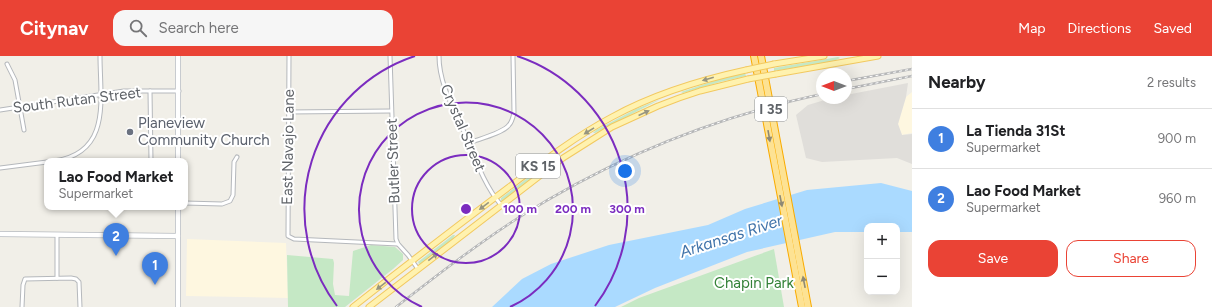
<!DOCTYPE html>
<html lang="en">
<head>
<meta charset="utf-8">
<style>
  :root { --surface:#fff; --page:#f6f6f6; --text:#202124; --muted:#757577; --line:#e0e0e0; --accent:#ea4335 }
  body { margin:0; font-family:Figtree,sans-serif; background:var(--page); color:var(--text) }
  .controls { position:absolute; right:12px; bottom:12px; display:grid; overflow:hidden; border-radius:8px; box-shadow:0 4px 16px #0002 }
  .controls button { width:36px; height:36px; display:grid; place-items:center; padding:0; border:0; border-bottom:1px solid var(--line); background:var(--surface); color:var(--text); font:20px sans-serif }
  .compass { position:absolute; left:816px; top:12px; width:36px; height:36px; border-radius:50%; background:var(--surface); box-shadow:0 4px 16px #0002; rotate:270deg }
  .you { position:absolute; left:625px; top:115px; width:14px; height:14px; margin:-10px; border:3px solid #fff; border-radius:50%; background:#1a73e8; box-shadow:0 0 0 6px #1a73e833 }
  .badge { display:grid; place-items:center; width:26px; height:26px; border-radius:50%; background:var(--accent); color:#fff; font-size:13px; font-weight:700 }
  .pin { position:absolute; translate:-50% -33px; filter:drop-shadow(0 1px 2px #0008) }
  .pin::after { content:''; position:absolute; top:21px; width:14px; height:12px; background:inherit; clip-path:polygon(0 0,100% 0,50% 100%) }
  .popup { position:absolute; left:44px; top:102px; width:144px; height:52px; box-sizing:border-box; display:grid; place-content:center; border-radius:8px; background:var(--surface); filter:drop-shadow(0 1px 3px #0005); font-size:13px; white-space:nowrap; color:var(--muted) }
  .popup b { font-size:15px; color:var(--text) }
  .popup::after { content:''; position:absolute; left:50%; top:100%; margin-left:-8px; border:8px solid transparent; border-top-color:var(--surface) }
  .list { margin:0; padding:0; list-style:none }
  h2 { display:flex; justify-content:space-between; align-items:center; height:52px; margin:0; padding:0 16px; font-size:17px }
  h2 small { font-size:13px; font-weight:400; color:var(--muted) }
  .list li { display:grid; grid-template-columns:26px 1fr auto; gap:12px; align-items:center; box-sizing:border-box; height:60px; padding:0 16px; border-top:1px solid var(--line) }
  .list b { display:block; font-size:15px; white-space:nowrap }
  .list p { margin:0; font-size:13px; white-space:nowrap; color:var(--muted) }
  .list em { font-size:13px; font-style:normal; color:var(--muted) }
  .actions { display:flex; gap:8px; padding:12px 16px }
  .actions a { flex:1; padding:9px 0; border:1px solid var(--accent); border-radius:12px; text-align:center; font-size:14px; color:var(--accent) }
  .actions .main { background:var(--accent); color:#fff }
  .icon { flex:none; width:22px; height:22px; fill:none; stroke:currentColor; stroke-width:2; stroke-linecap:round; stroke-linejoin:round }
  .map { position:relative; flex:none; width:912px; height:251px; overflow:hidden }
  header { display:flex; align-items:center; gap:24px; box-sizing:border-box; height:56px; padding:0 20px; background:var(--accent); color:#fff }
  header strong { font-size:19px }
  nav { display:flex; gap:22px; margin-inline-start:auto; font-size:14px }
  .search { width:280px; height:36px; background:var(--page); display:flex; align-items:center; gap:10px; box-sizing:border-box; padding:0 14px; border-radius:12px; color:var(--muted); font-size:15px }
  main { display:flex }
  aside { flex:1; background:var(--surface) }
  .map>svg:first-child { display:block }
</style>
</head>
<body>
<header>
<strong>Citynav</strong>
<div class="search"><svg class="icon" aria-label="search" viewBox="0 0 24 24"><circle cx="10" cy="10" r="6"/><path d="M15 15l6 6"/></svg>Search here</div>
<nav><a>Map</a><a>Directions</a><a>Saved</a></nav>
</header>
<main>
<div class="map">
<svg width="912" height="251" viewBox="0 0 912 251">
  <rect width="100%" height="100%" fill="#f1efe8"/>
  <!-- commercial -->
  <g fill="#fef7e0">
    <polygon points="912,36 912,77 902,79 898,68 906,41"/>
    <polygon points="187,183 286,187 288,242 186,240"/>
  </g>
  <!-- industrial -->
  <polygon fill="#e0deda" points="908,27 906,41 898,68 902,79 912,78 912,108 897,102 822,106 806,102 796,59 808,49 828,43 846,42 846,39"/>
  <!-- green -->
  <g fill="#c5e8c5">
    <polygon points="838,1 840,2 834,5 774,15 774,12"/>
    <polygon points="745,17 746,20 720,26 683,37 681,36 717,24"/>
    <polygon points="661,43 595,77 593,77 596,74 636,53"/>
    <polygon points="539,113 542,114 540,117 507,142 501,145 501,142"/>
    <path d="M453 179H455C453 187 430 201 422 207L419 208 418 206Z"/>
    <polygon points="371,189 395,191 403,198 403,204 393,213 345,251 288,251 287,199 333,203 334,207 333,228 335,239 349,240 353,195"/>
    <polygon points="774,193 784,251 621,251 639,242"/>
  </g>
  <!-- water -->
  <polygon fill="#aadaff" points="881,127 912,135 912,176 897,176 897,170 867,170 867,176 835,176 747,196 655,232 615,251 492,251 522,223 551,208 609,189 708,169 745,153 807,134"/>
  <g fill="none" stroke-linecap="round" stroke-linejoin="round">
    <!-- street casing -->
    <g stroke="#b5b8bc" stroke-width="5">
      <g id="street">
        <polyline points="289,0 288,180 294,183 398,188"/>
        <polyline points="390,0 396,183 398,188 408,199 418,213"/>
        <path d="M439 0C439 28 454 53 465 78 475 102 484 129 501 149"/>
        <polyline points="7,8 15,24 24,74"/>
        <polyline points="150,35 151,105"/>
        <polyline points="0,54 124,35 179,35"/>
        <polyline points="289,56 391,55"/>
        <path d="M469 87C479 83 503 77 509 69 512 66 513 61 514 57L513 0"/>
        <path d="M54 105C112 97 100 43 100 0"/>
        <polyline points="0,112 47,106"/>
        <polyline points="185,147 222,148 230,145 233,139 234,106 237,101"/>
        <polyline points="57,222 57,179"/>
        <polyline points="22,251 23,229 25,223 71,222 76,223 79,226 80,251"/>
      </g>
    </g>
    <!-- secondary casing -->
    <g stroke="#b6babf" stroke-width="6">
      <g id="secondary">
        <polyline points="178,105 178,0"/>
        <polyline points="178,151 178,251"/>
        <polyline points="0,178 178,180"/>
      </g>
    </g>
    <!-- primary casing -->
    <g stroke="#f2c960" stroke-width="7">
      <g id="primary">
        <polyline points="774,8 824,0"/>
        <polyline points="776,18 878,0"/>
        <path d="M353 251C405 210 457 170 509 131 542 106 576 80 612 61 654 38 700 24 746 14"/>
        <polyline points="369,251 563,102 612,71 658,50 679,42 700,35 748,23"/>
      </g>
    </g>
    <!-- highway casing -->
    <g stroke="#f9ab00" stroke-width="8">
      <g id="highway">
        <polyline points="754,0 802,251"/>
        <polyline points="761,0 808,251"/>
      </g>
    </g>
    <!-- street -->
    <use href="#street" stroke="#fff" stroke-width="3"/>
    <!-- secondary -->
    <use href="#secondary" stroke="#fff" stroke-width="4.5"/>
    <!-- primary -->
    <use href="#primary" stroke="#fff2af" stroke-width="5"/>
    <!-- highway -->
    <use href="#highway" stroke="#fde293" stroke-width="6"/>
    <!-- rail casing -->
    <g stroke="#b6b7b8" stroke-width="2.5">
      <g id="rail">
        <polyline points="846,25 912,13"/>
        <polyline points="846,33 912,20"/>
        <path d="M396 251C436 220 476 189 518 162 611 103 715 61 822 38"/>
      </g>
    </g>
    <!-- rail -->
    <use href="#rail" stroke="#fff" stroke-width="1" stroke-dasharray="3" stroke-linecap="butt"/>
    <!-- primary-bridge casing -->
    <g stroke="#f2c960" stroke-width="7" stroke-linecap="butt">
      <g id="primary-bridge">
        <polyline points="746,14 774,8"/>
        <polyline points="748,23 776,18"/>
      </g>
    </g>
    <!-- primary-bridge -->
    <use href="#primary-bridge" stroke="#fff2af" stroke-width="5"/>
  </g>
  <!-- one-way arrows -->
  <defs><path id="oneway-solid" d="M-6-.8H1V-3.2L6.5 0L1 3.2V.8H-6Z"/></defs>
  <g fill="#979581">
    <use href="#oneway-solid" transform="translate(708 23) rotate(164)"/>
    <use href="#oneway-solid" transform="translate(644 57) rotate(-25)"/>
    <use href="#oneway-solid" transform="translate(589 75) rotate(148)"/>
    <use href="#oneway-solid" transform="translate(484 150) rotate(143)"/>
    <use href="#oneway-solid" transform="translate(433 201) rotate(-38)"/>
    <use href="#oneway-solid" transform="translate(381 230) rotate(142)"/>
  </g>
  <g fill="#8e8975">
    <use href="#oneway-solid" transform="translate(769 80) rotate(80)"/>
    <use href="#oneway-solid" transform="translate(781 145) rotate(79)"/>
    <use href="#oneway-solid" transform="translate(804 226) rotate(-101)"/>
  </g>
  <!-- distance rings -->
  <g fill="none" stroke="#7b2cbf" stroke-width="2">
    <circle cx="466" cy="153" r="54"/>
    <path d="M422 251A107 107 0 1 1 510 251"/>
    <path d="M337 250A161 161 0 0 1 415 0M517 0A161 161 0 0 1 595 250"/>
  </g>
  <!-- markers -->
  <circle fill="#6b7280" stroke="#fff" stroke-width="1.5" cx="130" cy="76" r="4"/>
  <g text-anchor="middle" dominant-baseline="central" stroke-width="4" stroke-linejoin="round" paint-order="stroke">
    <!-- shield labels -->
    <g fill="#fff" stroke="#8f9295" stroke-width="1">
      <rect x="755" y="41" width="32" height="24" rx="3"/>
      <rect x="516" y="98" width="44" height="24" rx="3"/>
    </g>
    <g font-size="14" font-weight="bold" fill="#5f6368">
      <text x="771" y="53">I 35</text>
      <text x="538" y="110">KS 15</text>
    </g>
    <!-- street labels -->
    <g font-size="15" fill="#5f6368" stroke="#fff">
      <text transform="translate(77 44) rotate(-7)">South Rutan Street</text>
      <text transform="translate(463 72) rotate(67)">Crystal Street</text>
      <text transform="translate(288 91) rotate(-89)">East Navajo Lane</text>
      <text transform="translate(393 105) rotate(-92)">Butler Street</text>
    </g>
    <!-- worship labels -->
    <g font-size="15" fill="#5b616d" stroke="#fff" text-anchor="start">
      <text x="138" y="67">Planeview<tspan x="138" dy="17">Community Church</tspan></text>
    </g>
    <!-- park labels -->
    <g font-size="15" fill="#348238" stroke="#fff">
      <text x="754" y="227">Chapin Park</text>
    </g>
    <!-- water labels -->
    <g font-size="16" font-style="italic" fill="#4174aa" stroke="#fff">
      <text transform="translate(731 180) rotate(-18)">Arkansas River</text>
    </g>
  </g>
  <circle cx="466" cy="153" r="6" fill="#7b2cbf" stroke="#fff" stroke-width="2"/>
  <g font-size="12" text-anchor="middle" font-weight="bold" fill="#7b2cbf" stroke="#fff" stroke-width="4" stroke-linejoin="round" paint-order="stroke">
    <text x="520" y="157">100 m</text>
    <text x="573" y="157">200 m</text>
    <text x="627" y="157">300 m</text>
  </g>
</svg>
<div class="controls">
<button>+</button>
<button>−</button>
</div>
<svg class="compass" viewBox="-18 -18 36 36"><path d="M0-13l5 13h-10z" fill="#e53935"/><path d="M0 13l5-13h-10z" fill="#757577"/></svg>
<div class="you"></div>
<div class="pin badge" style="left:155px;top:229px;background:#3f7fe0">1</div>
<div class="pin badge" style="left:116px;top:200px;background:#3f7fe0">2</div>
<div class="popup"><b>Lao Food Market</b>Supermarket</div>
</div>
<aside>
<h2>Nearby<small>2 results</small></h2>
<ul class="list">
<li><span class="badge" style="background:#3f7fe0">1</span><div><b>La Tienda 31St</b><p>Supermarket</p></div><em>900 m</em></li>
<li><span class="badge" style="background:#3f7fe0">2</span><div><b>Lao Food Market</b><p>Supermarket</p></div><em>960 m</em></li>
</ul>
<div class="actions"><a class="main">Save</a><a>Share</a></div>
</aside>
</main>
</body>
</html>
